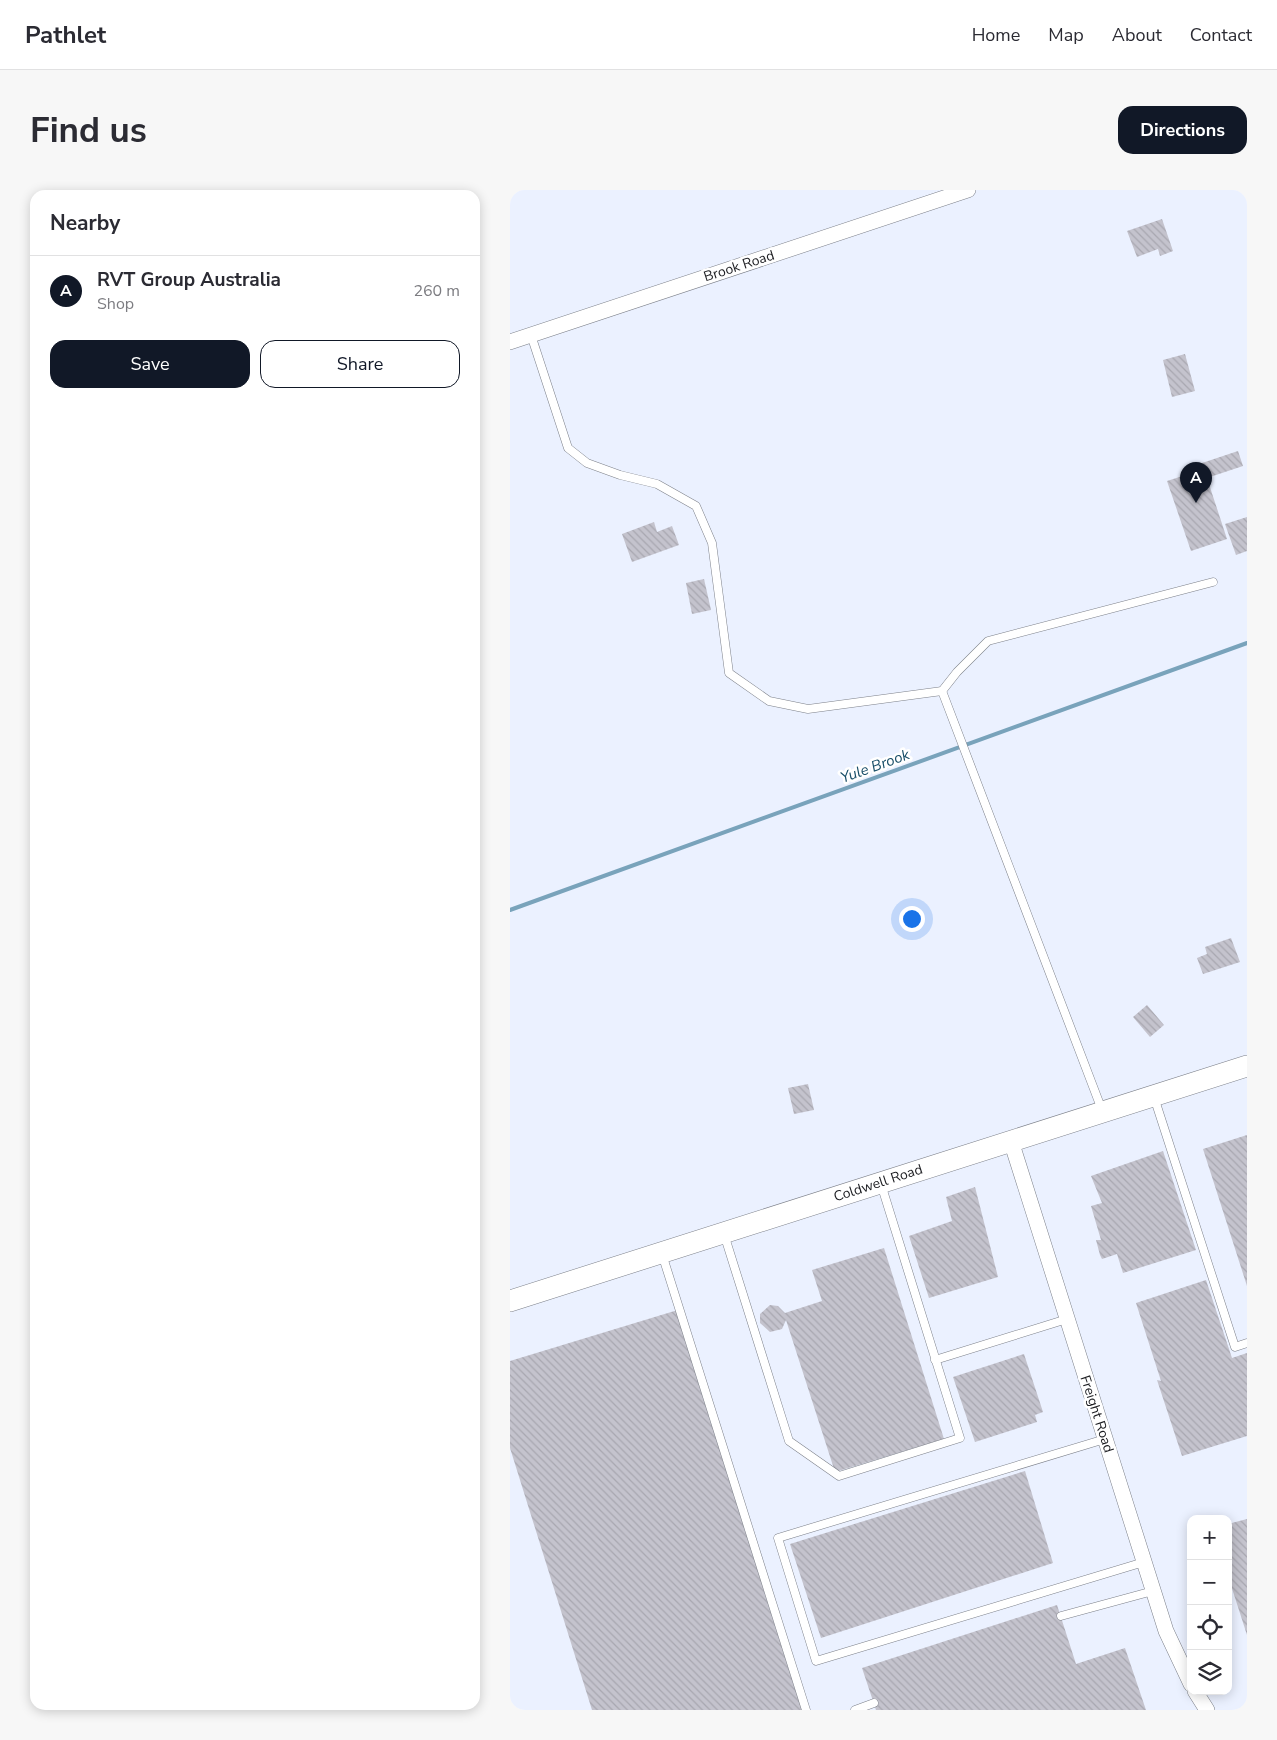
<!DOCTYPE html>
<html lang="en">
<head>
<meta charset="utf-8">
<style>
  :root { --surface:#fff; --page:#f7f7f7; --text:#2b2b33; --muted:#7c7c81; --line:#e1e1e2; --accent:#111827 }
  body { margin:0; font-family:"Nunito Sans",sans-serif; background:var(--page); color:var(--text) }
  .controls { position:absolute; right:15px; bottom:15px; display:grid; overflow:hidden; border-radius:10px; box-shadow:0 2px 12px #0003 }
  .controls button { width:45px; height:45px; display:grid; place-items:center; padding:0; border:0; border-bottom:1px solid var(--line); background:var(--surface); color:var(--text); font:25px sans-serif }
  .you { position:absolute; left:401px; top:728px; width:18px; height:18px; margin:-12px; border:4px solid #fff; border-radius:50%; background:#1a73e8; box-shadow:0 0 0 8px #1a73e833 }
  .badge { display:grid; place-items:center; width:32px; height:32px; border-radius:50%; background:var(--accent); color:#fff; font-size:16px; font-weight:700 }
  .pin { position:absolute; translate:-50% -41px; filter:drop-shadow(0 1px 2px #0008) }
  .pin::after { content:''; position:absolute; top:26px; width:18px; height:15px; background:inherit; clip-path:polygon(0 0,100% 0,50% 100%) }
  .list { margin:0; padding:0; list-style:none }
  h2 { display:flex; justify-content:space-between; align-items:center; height:65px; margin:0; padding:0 20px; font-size:21px }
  h2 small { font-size:16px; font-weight:400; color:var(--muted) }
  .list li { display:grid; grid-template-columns:32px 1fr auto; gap:15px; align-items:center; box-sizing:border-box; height:70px; padding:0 20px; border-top:1px solid var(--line) }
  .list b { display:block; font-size:19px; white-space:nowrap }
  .list p { margin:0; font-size:16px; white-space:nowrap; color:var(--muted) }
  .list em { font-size:16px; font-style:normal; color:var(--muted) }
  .actions { display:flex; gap:10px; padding:15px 20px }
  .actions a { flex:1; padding:11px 0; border:1px solid var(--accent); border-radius:15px; text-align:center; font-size:18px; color:var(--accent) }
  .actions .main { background:var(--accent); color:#fff }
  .icon { flex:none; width:28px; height:28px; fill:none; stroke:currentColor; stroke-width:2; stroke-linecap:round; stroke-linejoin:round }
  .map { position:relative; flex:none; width:737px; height:1520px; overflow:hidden; border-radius:15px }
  header { display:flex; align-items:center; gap:30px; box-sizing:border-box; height:70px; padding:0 25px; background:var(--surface); border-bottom:1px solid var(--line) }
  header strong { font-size:24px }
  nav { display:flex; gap:28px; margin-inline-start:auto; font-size:18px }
  .intro { display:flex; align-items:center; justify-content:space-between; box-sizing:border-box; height:120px; padding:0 30px }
  h1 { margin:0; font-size:35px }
  .button { padding:12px 22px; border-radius:15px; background:var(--accent); color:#fff; font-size:18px; font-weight:700 }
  main { display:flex; gap:30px; padding:0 30px }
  aside { flex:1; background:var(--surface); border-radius:15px; box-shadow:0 2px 12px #0003 }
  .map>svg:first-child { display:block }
</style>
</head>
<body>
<header>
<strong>Pathlet</strong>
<nav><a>Home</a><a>Map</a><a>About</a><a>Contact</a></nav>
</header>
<div class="intro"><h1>Find us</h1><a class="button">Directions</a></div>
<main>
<aside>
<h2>Nearby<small></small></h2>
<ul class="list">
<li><span class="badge">A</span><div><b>RVT Group Australia</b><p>Shop</p></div><em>260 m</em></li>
</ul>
<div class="actions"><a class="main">Save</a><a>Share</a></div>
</aside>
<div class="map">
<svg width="737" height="1520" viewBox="0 0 737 1520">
  <defs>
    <pattern id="building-back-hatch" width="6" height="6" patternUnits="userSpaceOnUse" patternTransform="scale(1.25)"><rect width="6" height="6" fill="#c4c3cd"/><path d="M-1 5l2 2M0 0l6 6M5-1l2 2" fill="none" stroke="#a8a7b0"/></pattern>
  </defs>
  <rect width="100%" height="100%" fill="#f6f9ff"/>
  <!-- built -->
  <path fill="#ebf1ff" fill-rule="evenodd" d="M0 0H737V1520H0ZM681 1329H718V1501H681Z"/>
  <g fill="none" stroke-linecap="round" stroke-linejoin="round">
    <!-- stream -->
    <polyline stroke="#79a3bb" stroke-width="4" points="0,720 737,453"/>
  </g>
  <!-- building -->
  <g fill="url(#building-back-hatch)">
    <polygon points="652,29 663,61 650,66 648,59 627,67 617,41"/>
    <polygon points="675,164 685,201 662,207 653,170"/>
    <polygon points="728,261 733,276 697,288 692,273"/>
    <polygon points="694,279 717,349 681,361 657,291"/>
    <polygon points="737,327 737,361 726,365 715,334"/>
    <polygon points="144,332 147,342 162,336 169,355 122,372 112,344"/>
    <polygon points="194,389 201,420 182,424 176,393"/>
    <polygon points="721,748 730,772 693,784 687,768 697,764 695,757"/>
    <polygon points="637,815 654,835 640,847 623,827"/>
    <polygon points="298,894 304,920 284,924 278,898"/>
    <polygon points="737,945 737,1096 693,959"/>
    <polygon points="653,961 686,1060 613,1083 607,1064 592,1069 590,1065 586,1050 591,1050 581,1016 592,1013 581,986"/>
    <polygon points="465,997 488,1087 419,1108 399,1046 442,1031 436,1007"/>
    <polygon points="374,1058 434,1249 325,1282 276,1130 272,1139 260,1142 250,1133 250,1124 260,1115 268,1116 275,1123 312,1111 302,1080"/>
    <polygon points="696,1090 722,1168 737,1163 737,1246 672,1266 647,1190 651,1191 626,1113"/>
    <polygon points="171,1119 296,1520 82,1520 0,1258 0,1171"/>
    <polygon points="514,1164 533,1222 525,1225 527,1232 465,1252 443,1187"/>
    <polygon points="515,1281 543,1373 311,1448 280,1354"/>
    <polygon points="737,1329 737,1445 718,1386 718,1334"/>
    <polygon points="547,1415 566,1474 615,1458 636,1520 366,1520 352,1478"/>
  </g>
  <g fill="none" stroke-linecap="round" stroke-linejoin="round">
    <!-- lane casing -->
    <g stroke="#7d818a" stroke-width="9">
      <g id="lane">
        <polyline points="21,145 58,258 77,273 110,285 147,294 186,316 202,353 219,483 259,511 298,519 432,501 592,920"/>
        <polyline points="432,501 447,482 478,451 703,392"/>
        <polyline points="644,907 725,1157 737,1153"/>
        <polyline points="214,1044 279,1251 329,1286 450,1248 371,994"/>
        <polyline points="152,1064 296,1520"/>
        <polyline points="425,1170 557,1129"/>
        <polyline points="595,1249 268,1348 306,1471 634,1372"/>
        <polyline points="551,1426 643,1401"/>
        <polyline points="345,1520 364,1513"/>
      </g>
    </g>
    <!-- street casing -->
    <g stroke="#7d818a" stroke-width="16">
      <g id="street">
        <polyline points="0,152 458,0"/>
        <polyline points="501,951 656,1441 681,1494"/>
        <polyline points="685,1501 697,1520"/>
      </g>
    </g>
    <!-- secondary casing -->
    <g stroke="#7d818a" stroke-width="22">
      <polyline id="secondary" points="0,1111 737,876"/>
    </g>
    <!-- lane -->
    <use href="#lane" stroke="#fff" stroke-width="8"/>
    <!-- street -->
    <use href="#street" stroke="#fff" stroke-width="15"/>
    <!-- secondary -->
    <use href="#secondary" stroke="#fff" stroke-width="21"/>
  </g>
  <g text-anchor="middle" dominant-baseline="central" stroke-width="5" stroke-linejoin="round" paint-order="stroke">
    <!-- street labels -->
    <g font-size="14" fill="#1b1c20" stroke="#fff">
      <text transform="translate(229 76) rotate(-18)">Brook Road</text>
      <text transform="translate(368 993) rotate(-18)">Coldwell Road</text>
      <text transform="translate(587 1224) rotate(72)">Freight Road</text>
    </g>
    <!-- water labels -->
    <g font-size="15" font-style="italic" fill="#174d67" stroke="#fff">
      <text transform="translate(365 576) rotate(-20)">Yule Brook</text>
    </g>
  </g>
</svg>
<div class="controls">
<button>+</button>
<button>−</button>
<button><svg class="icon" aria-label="locate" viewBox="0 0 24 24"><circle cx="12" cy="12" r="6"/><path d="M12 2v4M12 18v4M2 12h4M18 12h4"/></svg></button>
<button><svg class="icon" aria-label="layers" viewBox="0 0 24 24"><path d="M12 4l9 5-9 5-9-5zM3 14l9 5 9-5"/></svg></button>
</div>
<div class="you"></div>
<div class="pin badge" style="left:686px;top:313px">A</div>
</div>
</main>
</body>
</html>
